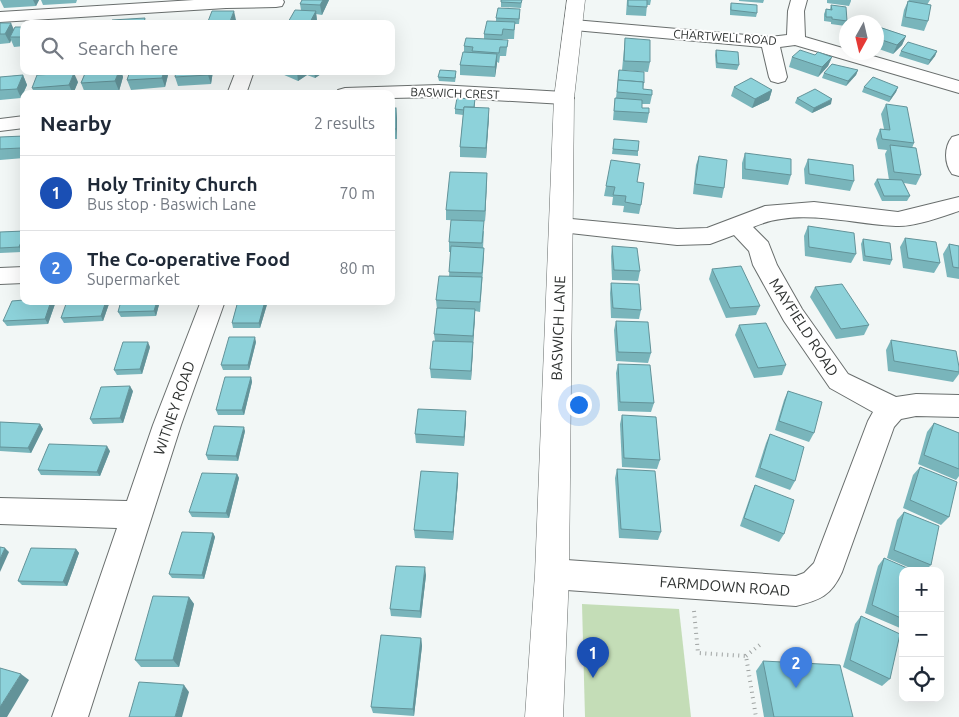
<!DOCTYPE html>
<html lang="en">
<head>
<meta charset="utf-8">
<style>
  :root { --surface:#fff; --page:#f6f6f7; --text:#1f2937; --muted:#747a83; --line:#e0e1e3; --accent:#111827 }
  body { margin:0; font-family:Ubuntu,sans-serif; background:var(--page); color:var(--text) }
  .controls { position:absolute; right:15px; bottom:15px; display:grid; overflow:hidden; border-radius:10px; box-shadow:0 5px 20px #0002 }
  .controls button { width:45px; height:45px; display:grid; place-items:center; padding:0; border:0; border-bottom:1px solid var(--line); background:var(--surface); color:var(--text); font:25px sans-serif }
  .compass { position:absolute; left:839px; top:15px; width:45px; height:45px; border-radius:50%; background:var(--surface); box-shadow:0 5px 20px #0002; rotate:188deg }
  .you { position:absolute; left:578px; top:404px; width:18px; height:18px; margin:-12px; border:4px solid #fff; border-radius:50%; background:#1a73e8; box-shadow:0 0 0 8px #1a73e833 }
  .badge { display:grid; place-items:center; width:32px; height:32px; border-radius:50%; background:var(--accent); color:#fff; font-size:16px; font-weight:700 }
  .pin { position:absolute; translate:-50% -41px; filter:drop-shadow(0 1px 2px #0008) }
  .pin::after { content:''; position:absolute; top:26px; width:18px; height:15px; background:inherit; clip-path:polygon(0 0,100% 0,50% 100%) }
  .list { margin:0; padding:0; list-style:none }
  h2 { display:flex; justify-content:space-between; align-items:center; height:65px; margin:0; padding:0 20px; font-size:21px }
  h2 small { font-size:16px; font-weight:400; color:var(--muted) }
  .list li { display:grid; grid-template-columns:32px 1fr auto; gap:15px; align-items:center; box-sizing:border-box; height:75px; padding:0 20px; border-top:1px solid var(--line) }
  .list b { display:block; font-size:19px; white-space:nowrap }
  .list p { margin:0; font-size:16px; white-space:nowrap; color:var(--muted) }
  .list em { font-size:16px; font-style:normal; color:var(--muted) }
  .icon { flex:none; width:28px; height:28px; fill:none; stroke:currentColor; stroke-width:2; stroke-linecap:round; stroke-linejoin:round }
  .map { position:relative; flex:none; width:959px; height:717px; overflow:hidden }
  .search { position:absolute; background:var(--surface); box-shadow:0 5px 20px #0002; left:20px; top:20px; width:375px; height:55px; display:flex; align-items:center; gap:12px; box-sizing:border-box; padding:0 18px; border-radius:10px; color:var(--muted); font-size:19px }
  .panel { position:absolute; background:var(--surface); box-shadow:0 5px 20px #0002; left:20px; top:90px; width:375px; height:215px; border-radius:10px }
  .map>svg:first-child { display:block }
</style>
</head>
<body>
<div class="map">
<svg width="959" height="717" viewBox="0 0 959 717">
  <rect width="100%" height="100%" fill="#f2f7f6"/>
  <!-- green -->
  <polygon fill="#c4ddb7" points="582,604 679,609 691,717 585,717"/>
  <g fill="none" stroke-linecap="round" stroke-linejoin="round">
    <!-- street casing -->
    <g stroke="#696e6d" stroke-width="2">
      <g id="street">
        <polygon points="194,0 283,0 284,2 282,6 276,7 226,8 0,22 0,12"/>
        <polygon points="791,0 807,0 804,11 805,37 846,49 846,52 859,52 959,81 959,93 795,45 780,47 787,77 785,81 778,83 771,81 769,77 762,47 574,30 568,29 565,25 568,21 574,20 770,37 787,35 788,11"/>
        <polygon points="236,71 254,71 246,94 227,94"/>
        <polygon points="439,85 564,92 571,94 574,98 571,102 564,104 439,97 391,98 391,94 336,94 338,90 345,88"/>
        <polygon points="24,116 24,128 0,131 0,119"/>
        <path d="M959 135V176L952 174C944 163 944 147 952 137Z"/>
        <path d="M959 197V211C941 217 914 227 896 226 848 224 799 207 753 227L768 242 777 265 802 309 848 374 896 397 916 394 959 395V417L916 416 901 419 894 427 842 572C831 596 820 600 796 606L552 589 541 585 536 574 541 563 552 559 796 576 804 573 814 563 868 421 873 412 830 388 784 321 753 265 749 251 734 235 710 244 677 245 561 232 553 230 550 225 553 220 561 218 677 229 707 228 765 206 814 202 898 212Z"/>
        <polygon points="24,267 24,283 0,284 0,268"/>
        <polygon points="201,301 225,301 181,425 88,717 52,717 117,528 0,524 0,498 127,501 153,425"/>
      </g>
    </g>
    <!-- secondary casing -->
    <g stroke="#696e6d" stroke-width="1">
      <polygon id="secondary" points="567,0 585,0 574,98 569,574 563,717 525,717 535,574 554,98"/>
    </g>
    <!-- path -->
    <g stroke="#9ea2a1" stroke-width="4" stroke-dasharray="1 4.5" stroke-linecap="butt">
      <polyline points="694,611 698,653 746,656 756,717"/>
      <polyline points="746,656 762,643"/>
    </g>
    <!-- street -->
    <use href="#street" fill="#fff" fill-rule="evenodd"/>
    <!-- secondary -->
    <use href="#secondary" fill="#fff" fill-rule="evenodd"/>
  </g>
  <!-- wall -->
  <g fill="#79b5bb">
    <polygon points="0,0 39,0 36,6 4,8"/>
    <polygon points="41,0 77,0 76,3 43,5"/>
    <polygon points="302,0 329,0 322,15 316,14 317,21 315,24 287,24 301,10 300,4"/>
    <polygon points="522,0 521,8 501,7 501,2"/>
    <polygon points="627,0 651,0 650,5 647,5 646,16 626,15"/>
    <polygon points="739,0 764,0 763,3 739,1"/>
    <polygon points="827,0 851,0 851,1 849,6 827,3"/>
    <polygon points="909,0 930,0 927,5 928,21 924,31 901,26 904,10 908,1 909,1"/>
    <polygon points="731,3 757,13 756,17 730,15 730,8"/>
    <polygon points="831,5 847,21 845,26 831,24 831,22 824,21 824,14 826,9 830,9"/>
    <polygon points="520,14 519,24 515,24 514,39 503,39 502,40 508,40 506,56 500,56 499,63 497,62 495,77 460,75 460,65 464,52 464,46 484,39 484,34 496,21 496,18"/>
    <polygon points="0,23 14,30 24,27 24,46 14,47 11,40 10,43 0,44"/>
    <polygon points="876,26 906,36 902,45 893,54 876,48"/>
    <polygon points="625,38 650,62 648,72 622,70"/>
    <polygon points="716,50 739,65 737,70 716,68 715,55"/>
    <polygon points="901,51 937,51 935,56 928,65 899,56"/>
    <polygon points="815,55 832,57 828,66 818,77 789,67 792,57"/>
    <polygon points="619,70 644,83 643,89 652,95 650,104 642,104 642,108 649,113 647,123 613,120 614,108 615,98 616,98"/>
    <polygon points="858,70 856,75 846,86 822,78 824,73"/>
    <polygon points="86,71 121,71 123,77 119,91 85,93 81,83"/>
    <polygon points="130,71 167,71 168,75 165,87 131,90 127,80"/>
    <polygon points="213,71 211,84 178,86 175,77"/>
    <polygon points="275,71 324,71 324,72 315,78 307,75 298,81"/>
    <polygon points="23,75 27,85 21,98 0,100 0,77"/>
    <polygon points="456,76 455,82 439,81 438,77"/>
    <polygon points="78,82 73,94 35,94 32,88"/>
    <polygon points="734,87 772,90 769,100 752,108 731,96"/>
    <polygon points="864,87 898,87 896,92 889,102 862,92"/>
    <polygon points="797,98 831,104 812,113 795,103"/>
    <polygon points="475,99 475,107 489,117 486,158 460,157 460,147 463,115 455,114 455,109"/>
    <polygon points="886,104 914,143 912,148 921,175 916,185 904,183 910,196 907,201 882,201 874,184 877,179 889,180 885,154 887,150 878,149 876,139 880,129 884,129 881,114"/>
    <polygon points="391,108 396,108 397,139 391,139"/>
    <polygon points="24,136 24,158 0,160 0,137"/>
    <polygon points="614,139 638,151 638,156 612,154"/>
    <polygon points="745,153 791,175 788,185 742,179 742,163"/>
    <polygon points="699,156 724,188 722,198 693,194 696,165"/>
    <polygon points="808,159 854,181 850,191 805,184 804,169"/>
    <polygon points="487,173 485,221 446,220 446,210"/>
    <polygon points="637,182 641,205 639,214 623,212 624,206 612,205 613,197 604,196 606,186"/>
    <polygon points="808,226 856,254 851,263 805,256 804,236"/>
    <polygon points="24,231 24,247 22,252 0,253 0,232"/>
    <polygon points="484,231 483,248 484,257 480,312 475,311 471,380 431,378 430,369 435,341 434,334 437,310 436,300 449,276 451,252 449,252 449,242"/>
    <polygon points="905,238 940,263 934,273 903,268 900,247"/>
    <polygon points="863,239 892,260 890,265 863,261 861,244"/>
    <polygon points="949,244 959,246 959,279 947,277 943,254"/>
    <polygon points="612,246 640,271 638,281 612,280 611,256"/>
    <polygon points="712,269 760,306 756,315 726,318 709,279"/>
    <polygon points="611,283 641,310 639,319 611,318 610,293"/>
    <polygon points="815,287 869,325 864,335 836,339 810,297"/>
    <polygon points="110,301 103,321 64,323 61,318"/>
    <polygon points="121,301 160,301 156,316 121,317 118,312"/>
    <polygon points="238,301 268,301 260,328 233,328 232,323"/>
    <polygon points="55,304 48,324 7,326 3,321"/>
    <polygon points="616,321 651,353 648,363 616,361 614,330"/>
    <polygon points="739,325 786,365 782,375 754,378 735,335"/>
    <polygon points="891,340 959,367 959,374 953,382 888,371 886,350"/>
    <polygon points="256,342 249,370 223,370 221,365"/>
    <polygon points="150,347 142,374 117,375 114,370"/>
    <polygon points="618,364 654,403 651,412 618,411 616,373"/>
    <polygon points="251,377 252,382 244,415 218,415 216,410"/>
    <polygon points="133,391 123,423 93,424 90,419"/>
    <polygon points="788,391 814,433 809,442 775,430 784,400"/>
    <polygon points="466,411 466,420 464,446 416,443 415,434"/>
    <polygon points="622,415 660,460 657,469 622,467 620,424"/>
    <polygon points="0,422 40,424 43,429 31,453 0,451"/>
    <polygon points="934,423 959,433 959,476 956,480 918,464 927,432"/>
    <polygon points="245,431 238,461 208,460 206,455"/>
    <polygon points="770,434 795,481 790,490 755,477 766,443"/>
    <polygon points="110,451 100,476 41,475 38,470"/>
    <polygon points="920,467 949,517 941,525 903,508 913,475"/>
    <polygon points="617,469 661,532 658,540 619,538 615,478"/>
    <polygon points="458,473 458,482 453,540 415,538 414,530"/>
    <polygon points="237,474 239,478 229,518 192,517 189,512"/>
    <polygon points="755,485 784,534 779,542 740,526 751,494"/>
    <polygon points="904,512 931,565 925,571 917,571 887,558 897,520"/>
    <polygon points="213,533 215,537 204,579 172,578 169,574"/>
    <polygon points="76,549 79,553 67,586 22,585 18,581"/>
    <polygon points="884,558 903,571 903,626 900,628 865,613 878,566"/>
    <polygon points="426,575 421,618 391,616 390,609"/>
    <polygon points="189,597 194,604 179,667 141,667 135,660"/>
    <polygon points="861,616 890,679 882,686 843,667 855,624"/>
    <polygon points="421,638 422,646 414,716 373,713 371,707"/>
    <polygon points="763,661 853,717 764,717 756,671"/>
  </g>
  <!-- shaded-wall -->
  <g fill="#639399">
    <polygon points="33,0 39,0 36,6"/>
    <polygon points="323,0 329,0 322,15 320,5"/>
    <polygon points="234,11 236,20 235,24 229,24"/>
    <polygon points="316,11 317,21 315,24 309,24"/>
    <polygon points="11,23 15,32 10,37 11,40 10,43 5,34"/>
    <polygon points="906,36 902,45 893,54 897,45"/>
    <polygon points="937,51 935,56 928,65 930,60"/>
    <polygon points="497,54 497,64 495,77 495,67"/>
    <polygon points="832,57 828,66 818,77 822,67"/>
    <polygon points="858,70 856,75 846,86 848,81"/>
    <polygon points="119,71 121,71 123,77 119,91 115,81"/>
    <polygon points="164,71 167,71 168,75 165,87 162,78"/>
    <polygon points="209,71 213,71 211,84 208,75"/>
    <polygon points="307,71 307,75 298,81 297,72"/>
    <polygon points="314,71 324,71 324,72 315,78"/>
    <polygon points="74,73 78,82 73,94 69,85"/>
    <polygon points="23,75 27,85 21,98 17,89"/>
    <polygon points="898,87 896,92 889,102 891,97"/>
    <polygon points="772,90 769,100 752,108 755,99"/>
    <polygon points="832,99 831,104 812,113 814,108"/>
    <polygon points="396,108 397,118 397,139 396,129"/>
    <polygon points="489,108 489,117 486,158 486,148"/>
    <polygon points="24,140 24,154 21,148"/>
    <polygon points="487,173 487,182 485,221 485,211"/>
    <polygon points="24,235 24,247 22,252 19,247"/>
    <polygon points="51,301 53,301 55,304 48,324 45,319"/>
    <polygon points="106,301 110,301 103,321 101,316"/>
    <polygon points="157,301 160,301 156,316 154,311"/>
    <polygon points="265,301 268,301 260,328 259,323"/>
    <polygon points="475,309 475,319 473,345 473,336"/>
    <polygon points="255,337 256,342 249,370 248,365"/>
    <polygon points="148,342 150,347 142,374 140,369"/>
    <polygon points="473,342 473,351 471,380 471,371"/>
    <polygon points="251,377 252,382 244,415 242,410"/>
    <polygon points="130,386 133,391 123,423 120,418"/>
    <polygon points="466,411 466,420 464,446 464,437"/>
    <polygon points="40,424 43,429 31,453 28,448"/>
    <polygon points="244,427 245,431 238,461 236,456"/>
    <polygon points="107,446 110,451 100,476 97,472"/>
    <polygon points="458,473 458,482 453,540 453,532"/>
    <polygon points="237,474 239,478 229,518 226,513"/>
    <polygon points="213,533 215,537 204,579 202,575"/>
    <polygon points="5,548 9,552 0,572 0,559"/>
    <polygon points="76,549 79,553 67,586 63,582"/>
    <polygon points="425,567 426,575 421,618 420,611"/>
    <polygon points="189,597 194,604 179,667 173,660"/>
    <polygon points="421,638 422,646 414,716 413,709"/>
    <polygon points="21,674 29,680 7,717 0,717 0,707"/>
    <polygon points="184,685 189,692 182,717 175,717"/>
  </g>
  <!-- building -->
  <g fill="#8dd2da" stroke="#639399">
    <polygon points="302,0 323,0 320,5 300,4"/>
    <polygon points="501,0 522,0 521,3 501,2"/>
    <polygon points="628,0 647,0 647,7 628,6"/>
    <polygon points="908,1 931,5 928,21 905,17"/>
    <polygon points="731,3 757,5 757,13 731,10"/>
    <polygon points="831,5 846,7 847,21 832,19 832,17 826,17 826,9 832,10"/>
    <polygon points="498,8 520,9 519,19 496,18"/>
    <polygon points="295,10 316,11 309,24 287,24"/>
    <polygon points="212,11 234,11 229,24 207,24"/>
    <polygon points="145,18 144,24 111,24 112,20"/>
    <polygon points="103,21 102,24 64,24"/>
    <polygon points="172,21 172,24 150,24 150,23"/>
    <polygon points="487,21 515,22 514,30 503,29 502,35 484,34"/>
    <polygon points="0,23 11,23 5,34 0,34"/>
    <polygon points="876,26 906,36 897,45 876,38"/>
    <polygon points="15,27 24,27 24,37 10,37"/>
    <polygon points="466,38 508,40 507,47 500,47 499,53 472,51 473,47 464,46"/>
    <polygon points="625,38 650,40 650,62 624,61"/>
    <polygon points="908,42 937,51 930,60 901,51"/>
    <polygon points="716,50 738,52 739,65 717,63"/>
    <polygon points="800,50 815,55 818,52 832,57 822,67 792,57"/>
    <polygon points="463,52 497,54 495,67 460,65"/>
    <polygon points="832,64 858,70 848,81 824,73"/>
    <polygon points="440,70 456,71 455,78 438,77"/>
    <polygon points="619,70 644,72 644,83 643,82 618,80"/>
    <polygon points="86,71 119,71 115,81 81,83"/>
    <polygon points="130,71 164,71 162,78 127,80"/>
    <polygon points="176,71 209,71 208,75 175,77"/>
    <polygon points="74,73 69,85 32,88 37,75"/>
    <polygon points="23,75 17,89 0,90 0,77"/>
    <polygon points="873,77 898,87 891,97 864,87"/>
    <polygon points="751,78 772,90 755,99 734,87"/>
    <polygon points="618,80 643,82 643,89 652,90 652,95 617,92"/>
    <polygon points="815,89 832,99 814,108 797,98"/>
    <polygon points="457,98 475,99 474,107 464,107 464,110 455,109"/>
    <polygon points="615,98 642,100 642,108 649,108 649,113 614,111"/>
    <polygon points="886,104 907,107 914,143 882,139 880,129 890,130"/>
    <polygon points="464,107 489,108 486,148 460,147"/>
    <rect x="391" y="108" width="5" height="21"/>
    <polygon points="24,136 24,140 21,148 0,149 0,137"/>
    <polygon points="614,139 639,141 638,151 613,149"/>
    <polygon points="890,145 916,148 921,175 894,172"/>
    <polygon points="745,153 791,159 791,175 745,169"/>
    <polygon points="699,156 727,160 724,188 695,184"/>
    <polygon points="808,159 853,165 854,181 809,174"/>
    <polygon points="611,160 640,164 637,182 644,183 641,205 625,202 626,196 613,195 615,187 606,186"/>
    <polygon points="450,172 487,173 485,211 446,210"/>
    <polygon points="877,179 902,180 910,196 884,196"/>
    <polygon points="451,220 484,221 482,243 449,242"/>
    <polygon points="808,226 854,233 856,254 809,247"/>
    <polygon points="24,231 24,235 19,247 0,248 0,232"/>
    <polygon points="905,238 936,242 940,263 908,258"/>
    <polygon points="863,239 890,243 892,260 865,256"/>
    <polygon points="949,244 959,246 959,268 953,267"/>
    <polygon points="451,246 484,248 482,273 449,272"/>
    <polygon points="612,246 637,248 640,271 614,270"/>
    <polygon points="741,266 760,306 730,308 712,269"/>
    <polygon points="439,276 482,277 480,302 436,300"/>
    <polygon points="611,283 639,284 641,310 613,308"/>
    <polygon points="842,284 869,325 841,329 815,287"/>
    <polygon points="24,300 24,301 51,301 45,319 3,321 12,301"/>
    <polygon points="67,301 106,301 101,316 61,318"/>
    <polygon points="121,301 157,301 154,311 118,312"/>
    <polygon points="238,301 265,301 259,323 232,323"/>
    <polygon points="437,308 475,309 473,336 434,334"/>
    <polygon points="616,321 648,322 651,353 618,352"/>
    <polygon points="766,323 786,365 758,368 739,325"/>
    <polygon points="229,337 255,337 248,365 221,365"/>
    <polygon points="891,340 956,351 959,367 959,372 894,361"/>
    <polygon points="433,341 473,342 471,371 430,369"/>
    <polygon points="123,342 148,342 140,369 114,370"/>
    <polygon points="618,364 650,365 654,403 620,402"/>
    <polygon points="225,377 251,377 242,410 216,410"/>
    <polygon points="130,386 120,418 90,419 101,387"/>
    <polygon points="788,391 822,402 814,433 779,421"/>
    <polygon points="418,409 466,411 464,437 415,434"/>
    <polygon points="622,415 656,417 660,460 624,458"/>
    <polygon points="0,422 40,424 28,448 0,447"/>
    <polygon points="934,423 959,433 959,469 924,455"/>
    <polygon points="214,426 244,427 236,456 206,455"/>
    <polygon points="770,434 804,447 795,481 760,468"/>
    <polygon points="49,444 107,446 97,472 38,470"/>
    <polygon points="920,467 957,482 949,517 910,500"/>
    <polygon points="617,469 655,471 661,532 621,529"/>
    <polygon points="421,471 458,473 453,532 414,530"/>
    <polygon points="202,473 237,474 226,513 189,512"/>
    <polygon points="755,485 794,500 784,534 744,518"/>
    <polygon points="904,512 939,526 931,565 894,550"/>
    <polygon points="182,532 213,533 202,575 169,574"/>
    <polygon points="0,547 5,548 0,559"/>
    <polygon points="31,548 76,549 63,582 18,581"/>
    <polygon points="884,558 914,571 903,571 903,619 872,605"/>
    <polygon points="396,566 425,567 420,611 390,609"/>
    <polygon points="153,596 189,597 173,660 135,660"/>
    <polygon points="861,616 900,634 890,679 850,660"/>
    <polygon points="381,635 421,638 413,709 371,707"/>
    <polygon points="763,661 840,665 853,717 774,717"/>
    <polygon points="0,668 21,674 0,707"/>
    <polygon points="139,682 184,685 175,717 129,717"/>
  </g>
  <g text-anchor="middle" dominant-baseline="central" stroke-width="4" stroke-linejoin="round" paint-order="stroke">
    <!-- far-street labels -->
    <g font-size="12" fill="#2f3231" stroke="#fff">
      <text transform="translate(725 37) rotate(4)">CHARTWELL ROAD</text>
      <text transform="translate(455 93) rotate(2)">BASWICH CREST</text>
    </g>
    <!-- street labels -->
    <g font-size="15" fill="#2f3231" stroke="#fff">
      <text transform="translate(804 327) rotate(57)">MAYFIELD ROAD</text>
      <text transform="translate(558 328) rotate(-88)">BASWICH LANE</text>
      <text transform="translate(174 408) rotate(-71)">WITNEY ROAD</text>
      <text transform="translate(725 586) rotate(4)">FARMDOWN ROAD</text>
    </g>
  </g>
</svg>
<div class="controls">
<button>+</button>
<button>−</button>
<button><svg class="icon" aria-label="locate" viewBox="0 0 24 24"><circle cx="12" cy="12" r="6"/><path d="M12 2v4M12 18v4M2 12h4M18 12h4"/></svg></button>
</div>
<svg class="compass" viewBox="-18 -18 36 36"><path d="M0-13l5 13h-10z" fill="#e53935"/><path d="M0 13l5-13h-10z" fill="#747a83"/></svg>
<div class="you"></div>
<div class="pin badge" style="left:593px;top:678px;background:#1a4fb4">1</div>
<div class="pin badge" style="left:796px;top:688px;background:#3f7fe0">2</div>
<div class="search"><svg class="icon" aria-label="search" viewBox="0 0 24 24"><circle cx="10" cy="10" r="6"/><path d="M15 15l6 6"/></svg>Search here</div>
<section class="panel">
<h2>Nearby<small>2 results</small></h2>
<ul class="list">
<li><span class="badge" style="background:#1a4fb4">1</span><div><b>Holy Trinity Church</b><p>Bus stop · Baswich Lane</p></div><em>70 m</em></li>
<li><span class="badge" style="background:#3f7fe0">2</span><div><b>The Co-operative Food</b><p>Supermarket</p></div><em>80 m</em></li>
</ul>
</section>
</div>
</body>
</html>
